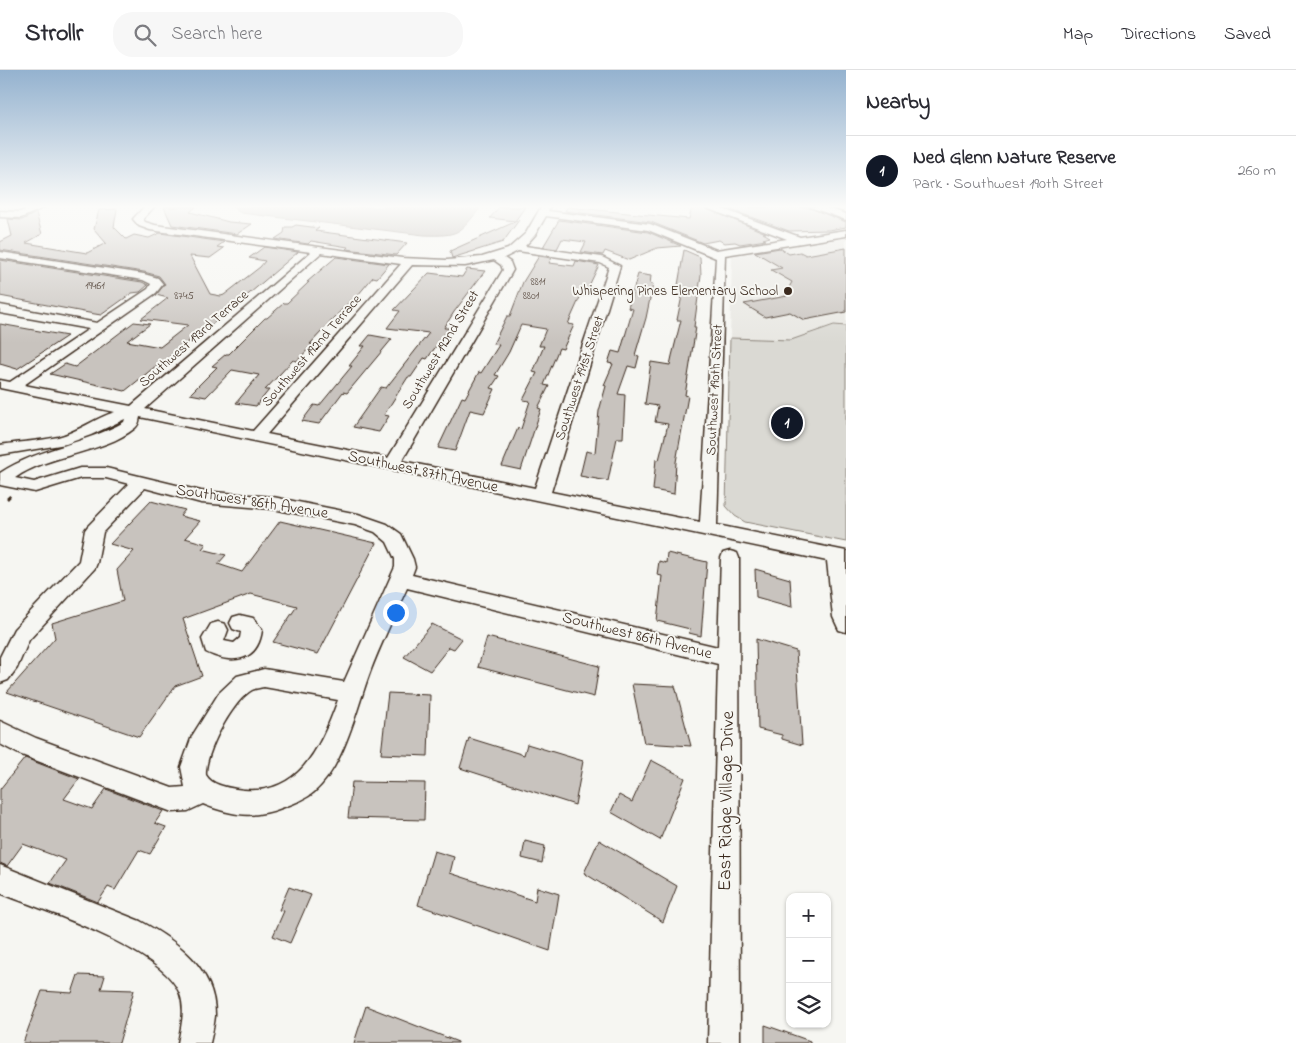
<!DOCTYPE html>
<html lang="en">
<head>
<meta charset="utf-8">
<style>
  :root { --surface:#fff; --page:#f7f7f7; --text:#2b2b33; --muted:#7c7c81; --line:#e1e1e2; --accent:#111827 }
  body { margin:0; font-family:"Indie Flower",sans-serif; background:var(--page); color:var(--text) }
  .controls { position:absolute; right:15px; bottom:15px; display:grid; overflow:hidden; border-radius:10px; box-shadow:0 1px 4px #0004 }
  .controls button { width:45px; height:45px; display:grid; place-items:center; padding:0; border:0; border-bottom:1px solid var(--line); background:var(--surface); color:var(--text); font:25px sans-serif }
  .you { position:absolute; left:395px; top:542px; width:18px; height:18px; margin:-12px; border:4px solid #fff; border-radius:50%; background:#1a73e8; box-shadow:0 0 0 8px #1a73e833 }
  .badge { display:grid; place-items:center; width:32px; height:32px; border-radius:50%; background:var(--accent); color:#fff; font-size:16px; font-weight:700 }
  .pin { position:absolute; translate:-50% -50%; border:2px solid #fff; box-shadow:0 1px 5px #0006 }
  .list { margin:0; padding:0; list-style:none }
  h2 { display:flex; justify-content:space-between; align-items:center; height:65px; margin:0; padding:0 20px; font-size:21px }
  h2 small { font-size:16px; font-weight:400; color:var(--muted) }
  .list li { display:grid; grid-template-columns:32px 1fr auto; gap:15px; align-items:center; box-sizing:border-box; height:70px; padding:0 20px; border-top:1px solid var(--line) }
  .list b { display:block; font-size:19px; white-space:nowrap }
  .list p { margin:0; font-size:16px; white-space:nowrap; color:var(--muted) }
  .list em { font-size:16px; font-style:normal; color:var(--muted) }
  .icon { flex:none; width:28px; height:28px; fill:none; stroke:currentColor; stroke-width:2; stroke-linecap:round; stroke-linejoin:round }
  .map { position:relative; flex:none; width:846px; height:973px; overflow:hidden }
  header { display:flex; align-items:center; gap:30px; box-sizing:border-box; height:70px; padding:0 25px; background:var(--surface); border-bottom:1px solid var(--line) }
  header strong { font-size:24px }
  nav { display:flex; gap:28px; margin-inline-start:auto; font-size:18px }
  .search { width:350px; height:45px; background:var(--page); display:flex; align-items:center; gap:12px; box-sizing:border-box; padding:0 18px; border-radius:20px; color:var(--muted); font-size:19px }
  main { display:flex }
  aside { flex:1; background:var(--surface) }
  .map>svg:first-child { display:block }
</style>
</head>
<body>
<header>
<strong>Strollr</strong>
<div class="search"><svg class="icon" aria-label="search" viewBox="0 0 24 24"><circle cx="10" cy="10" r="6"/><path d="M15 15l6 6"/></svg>Search here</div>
<nav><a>Map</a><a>Directions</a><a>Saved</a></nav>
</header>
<main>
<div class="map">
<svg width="846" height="973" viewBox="0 0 846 973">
  <rect width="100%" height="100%" fill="#f6f6f2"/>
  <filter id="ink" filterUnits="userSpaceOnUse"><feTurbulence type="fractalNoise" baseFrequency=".02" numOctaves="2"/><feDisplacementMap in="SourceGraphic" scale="10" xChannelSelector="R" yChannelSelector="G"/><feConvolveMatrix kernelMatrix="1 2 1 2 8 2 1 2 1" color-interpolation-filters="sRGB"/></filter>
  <g filter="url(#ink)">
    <!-- built -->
    <polygon fill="#e8e7e2" points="846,167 846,256 834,255 791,270 730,268 732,186"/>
    <!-- green -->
    <polygon fill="#dad9d3" stroke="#8a8278" points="834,255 846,256 846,472 745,452 735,446 726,436 730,268 791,270"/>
    <!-- water -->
    <path fill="#b6b0a9" stroke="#857a71" d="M232 137H481C459 164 459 166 424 165L241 143Z"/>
    <!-- building -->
    <g fill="#c8c3be" stroke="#3b2a1e">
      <polygon points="164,137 196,137 190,142 229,152 252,154 237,164 172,155"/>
      <polygon points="499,137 525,137 515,151 490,148"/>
      <polygon points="567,137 689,149 692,137 702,137 766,163 763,163 770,167 763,169 766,170 740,174 735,172 724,173 719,170 703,173 651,152 565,141"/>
      <polygon points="723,137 808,137 846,152 846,157 829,160 789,161"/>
      <polygon points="117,139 114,157 126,169 134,165 149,168 160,163 224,172 217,177 224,178 210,188 190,186 210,224 221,226 224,225 260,197 265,191 249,188 264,177 298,182 243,229 214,250 217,250 197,268 194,267 165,291 162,291 125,321 50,304 65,294 75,297 134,252 150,254 127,271 160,277 188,255 141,249 168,228 156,225 165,214 159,206 144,202 0,180 0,172 12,166 8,149 22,150 36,143 42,164 26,173 87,183 106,173 94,159 99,140"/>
      <polygon points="519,150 503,172 452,188 450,181"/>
      <polygon points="559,150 648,162 681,176 657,178 629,190 605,181 603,185 581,182 586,172 562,169 557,179 543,177"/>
      <polygon points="296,155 319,158 315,161 407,173 396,185 346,179 348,177 311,171 308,174 275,169 284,163 285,157 292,157"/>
      <polygon points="780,178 789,184 800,182 806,185 846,178 846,242 804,250 790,242 765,247 744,234 787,226 785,225 792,212 771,200 782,198 755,182"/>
      <polygon points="684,180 700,187 701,205 694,257 696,257 685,325 688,326 676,392 674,424 653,420 656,389 659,390 668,354 655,352 658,336 645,334 651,292 670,295 672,286 681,250 677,250 683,221 677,221"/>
      <polygon points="539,186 552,188 549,193 574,196 576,191 599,195 584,226 581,225 568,254 574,255 563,279 559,278 544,315 549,316 538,338 541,339 521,400 502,396 518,358 521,359 530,331 523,330 537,303 533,302 544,276 539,276 546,259 521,255 509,282 495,305 499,306 491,318 495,319 484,343 470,340 455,381 438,378 462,327 465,328 479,302 481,303 499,275 493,274 507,246 510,246 523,212"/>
      <polygon points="336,187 389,194 377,208 373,207 353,231 350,231 310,274 313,274 297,291 293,290 265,320 269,320 256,336 236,333 259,305 232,300 206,327 190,324 217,297 212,296 226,284 229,284 265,248 267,248 284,233 287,233 309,212 307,212"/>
      <polygon points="0,190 142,212 148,215 140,222 132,223 101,245 89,243 0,226"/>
      <polygon points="467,199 485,201 454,242 444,258 449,258 427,289 424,288 411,307 408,307 384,345 389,346 379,362 353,357 381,317 386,318 429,263 387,258 400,241 394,240 429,203 462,207"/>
      <polygon points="638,204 651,206 650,214 653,214 646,248 635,285 639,286 636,298 628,296 618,324 625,325 623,368 617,368 608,411 580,406 586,381 595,383 599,341 606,316 604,315 613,294 608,293 612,281 620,283 633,239 628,238"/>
      <polygon points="0,254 45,262 67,266 17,299 0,294"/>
      <polygon points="370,265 392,269 347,323 343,322 319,354 302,351 314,335 319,336 352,296 349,296 365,276 361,276"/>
      <polygon points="151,431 185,440 180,446 200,451 185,468 206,474 202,479 226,485 218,494 242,502 280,451 376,473 318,584 273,572 297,536 251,524 183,549 202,606 175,616 139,667 7,622 55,568 52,553 123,531 117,500 134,481 110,474"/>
      <polygon points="667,483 707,492 701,566 689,563 690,559 657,551 662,506 657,505 659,491 666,493"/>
      <polygon points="755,499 790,509 792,537 756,527"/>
      <polygon points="432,554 462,569 454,579 449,577 430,601 404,587"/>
      <polygon points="487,567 599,596 594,627 478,597"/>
      <polygon points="756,569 796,581 802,675 782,669 782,665 758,659"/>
      <polygon points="632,614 675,616 691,676 644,673"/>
      <polygon points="388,623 430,625 428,686 381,684"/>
      <polygon points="469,668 524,685 527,674 583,691 575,735 460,698"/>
      <polygon points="25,688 79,709 64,729 92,739 106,719 163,741 155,753 166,757 150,784 139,780 115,820 108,817 98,832 50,813 66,790 23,774 7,796 0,793 0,719"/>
      <polygon points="651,690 685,708 660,770 611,742 619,725 632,732"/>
      <polygon points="352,712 425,713 424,750 348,748"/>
      <polygon points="599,770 677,816 663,852 584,803"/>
      <polygon points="525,771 545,776 542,793 522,788"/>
      <polygon points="434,781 454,787 450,803 535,831 537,817 559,824 550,881 418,835"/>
      <polygon points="289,817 311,825 290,873 273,866 284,841 279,840"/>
      <polygon points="78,905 105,906 101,919 134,920 119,973 23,973 42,921 72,923"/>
      <polygon points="366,936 458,972 458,973 354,973"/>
      <polygon points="765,955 810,971 810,973 765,973"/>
    </g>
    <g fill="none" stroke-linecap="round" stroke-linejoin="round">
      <!-- minor casing -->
      <g stroke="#3b2a1e" stroke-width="3">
        <g id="minor">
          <polygon points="33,137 45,137 21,148 0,147 0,141 20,142"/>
          <path d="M144 137H154L143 149 145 152 155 155 402 188 447 190 482 187 508 179 526 163 541 137H550L548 141 650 154 716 180 787 169 704 137H717L800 167 846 160V166L725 185 717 455 846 481V562L839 560 833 547 827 491 140 347C139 351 139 355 135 358 103 384 51 383 15 408L34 412 80 398H106L201 421 273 427 358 444 387 454 401 464 413 489 415 497 412 505 718 577 721 488 723 483 730 481 737 483 739 488 740 973H708L718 594 407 518C394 547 380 575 369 605 356 641 344 696 314 722 306 729 295 733 284 737 254 749 233 746 203 734L188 741 172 742 19 684 0 674V651L36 668 172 718 185 717 181 697 192 666 219 623 237 606 264 599 344 612 395 497V489L387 472 375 462 355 455 273 439 201 433 145 418 103 462 97 493 95 498 29 570 17 598 8 610 0 613V587L14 559 79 491 85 460 88 456 129 414 106 408H81L35 422 0 415V403C38 378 85 374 124 352L125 349 91 365 66 374 0 385V375C19 372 39 371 58 367 78 362 95 348 115 342L0 318V310L10 312 89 259 0 243V235L97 253 148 219 151 214 143 210 0 188V182L144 204 158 208 163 214 156 223 24 315 131 336 311 182 150 160 139 156 133 149ZM546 146 648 160 716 188 700 452 551 422 620 196 602 187 525 176 535 165ZM518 181 600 193 609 197 535 418 402 391 513 200 510 192 504 188ZM321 183 401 194 253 361 145 339ZM494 190 501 195 503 200 388 388 267 364 412 195 465 196ZM264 617 338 630C320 679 298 729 236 719 225 717 212 715 206 705 204 684 233 630 252 620 256 618 260 618 264 617Z"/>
          <polygon points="810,137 824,137 846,144 846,150"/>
          <path d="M240 545 253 548 262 560C258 592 232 595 206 582L202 569 211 554 218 552 225 554 228 560 224 571 234 573 240 568 241 562 233 559 230 553 233 547Z"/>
          <path d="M0 795 140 851C177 871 216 899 215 946 214 955 212 964 210 973H178C181 957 186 940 180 924 165 880 43 840 0 823Z"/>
        </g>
      </g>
      <!-- path -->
      <polyline stroke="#3b2a1e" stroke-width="2.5" stroke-dasharray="4.5 3" stroke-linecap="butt" points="7,429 12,424"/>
      <!-- minor -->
      <use href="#minor" fill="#f6f6f2" fill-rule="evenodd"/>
    </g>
  </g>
  <!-- sky -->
  <linearGradient id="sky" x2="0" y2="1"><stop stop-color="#94b2cf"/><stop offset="0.5" stop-color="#fbfbf9"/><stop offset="1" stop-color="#fbfbf9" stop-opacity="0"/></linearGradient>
  <rect width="846" height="273" fill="url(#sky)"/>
  <!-- markers -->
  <circle fill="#3b2a1e" stroke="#f6f6f2" stroke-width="2" cx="788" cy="221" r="5"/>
  <g text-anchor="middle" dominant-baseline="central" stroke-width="4" stroke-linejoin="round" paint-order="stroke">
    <!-- far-number labels -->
    <g font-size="11" fill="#5e5046">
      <text x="538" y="212">8811</text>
      <text x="95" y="216">19461</text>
      <text x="184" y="226">8745</text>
      <text x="531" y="226">8801</text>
    </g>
    <!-- far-poi labels -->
    <g font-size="14" fill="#3b2a1e" stroke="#f6f6f2" text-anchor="end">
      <text x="778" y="221">Whispering Pines Elementary School</text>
    </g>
    <!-- far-street labels -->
    <g font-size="14" fill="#3b2a1e" stroke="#f6f6f2">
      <text transform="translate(194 269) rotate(-41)">Southwest 193rd Terrace</text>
      <text transform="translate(441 280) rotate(-59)">Southwest 192nd Street</text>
      <text transform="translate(312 281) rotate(-49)">Southwest 192nd Terrace</text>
      <text transform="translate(580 308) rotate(-72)">Southwest 191st Street</text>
      <text transform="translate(715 320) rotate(-87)">Southwest 190th Street</text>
    </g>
    <!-- street labels -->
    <g font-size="16" fill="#3b2a1e" stroke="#f6f6f2">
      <text transform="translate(423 402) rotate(12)">Southwest 87th Avenue</text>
      <text transform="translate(252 432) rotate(9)">Southwest 86th Avenue</text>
      <text transform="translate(637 566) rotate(14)">Southwest 86th Avenue</text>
    </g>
    <!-- near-street labels -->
    <g font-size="19" fill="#3b2a1e" stroke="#f6f6f2">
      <text transform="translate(727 731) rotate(-89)">East Ridge Village Drive</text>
    </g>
  </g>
</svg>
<div class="controls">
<button>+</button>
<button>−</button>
<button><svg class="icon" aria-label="layers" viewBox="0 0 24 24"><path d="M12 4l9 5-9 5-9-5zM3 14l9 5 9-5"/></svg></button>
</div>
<div class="you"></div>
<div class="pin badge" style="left:787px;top:353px">1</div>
</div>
<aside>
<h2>Nearby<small></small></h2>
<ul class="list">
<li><span class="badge">1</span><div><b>Ned Glenn Nature Reserve</b><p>Park · Southwest 190th Street</p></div><em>260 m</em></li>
</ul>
</aside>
</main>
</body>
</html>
